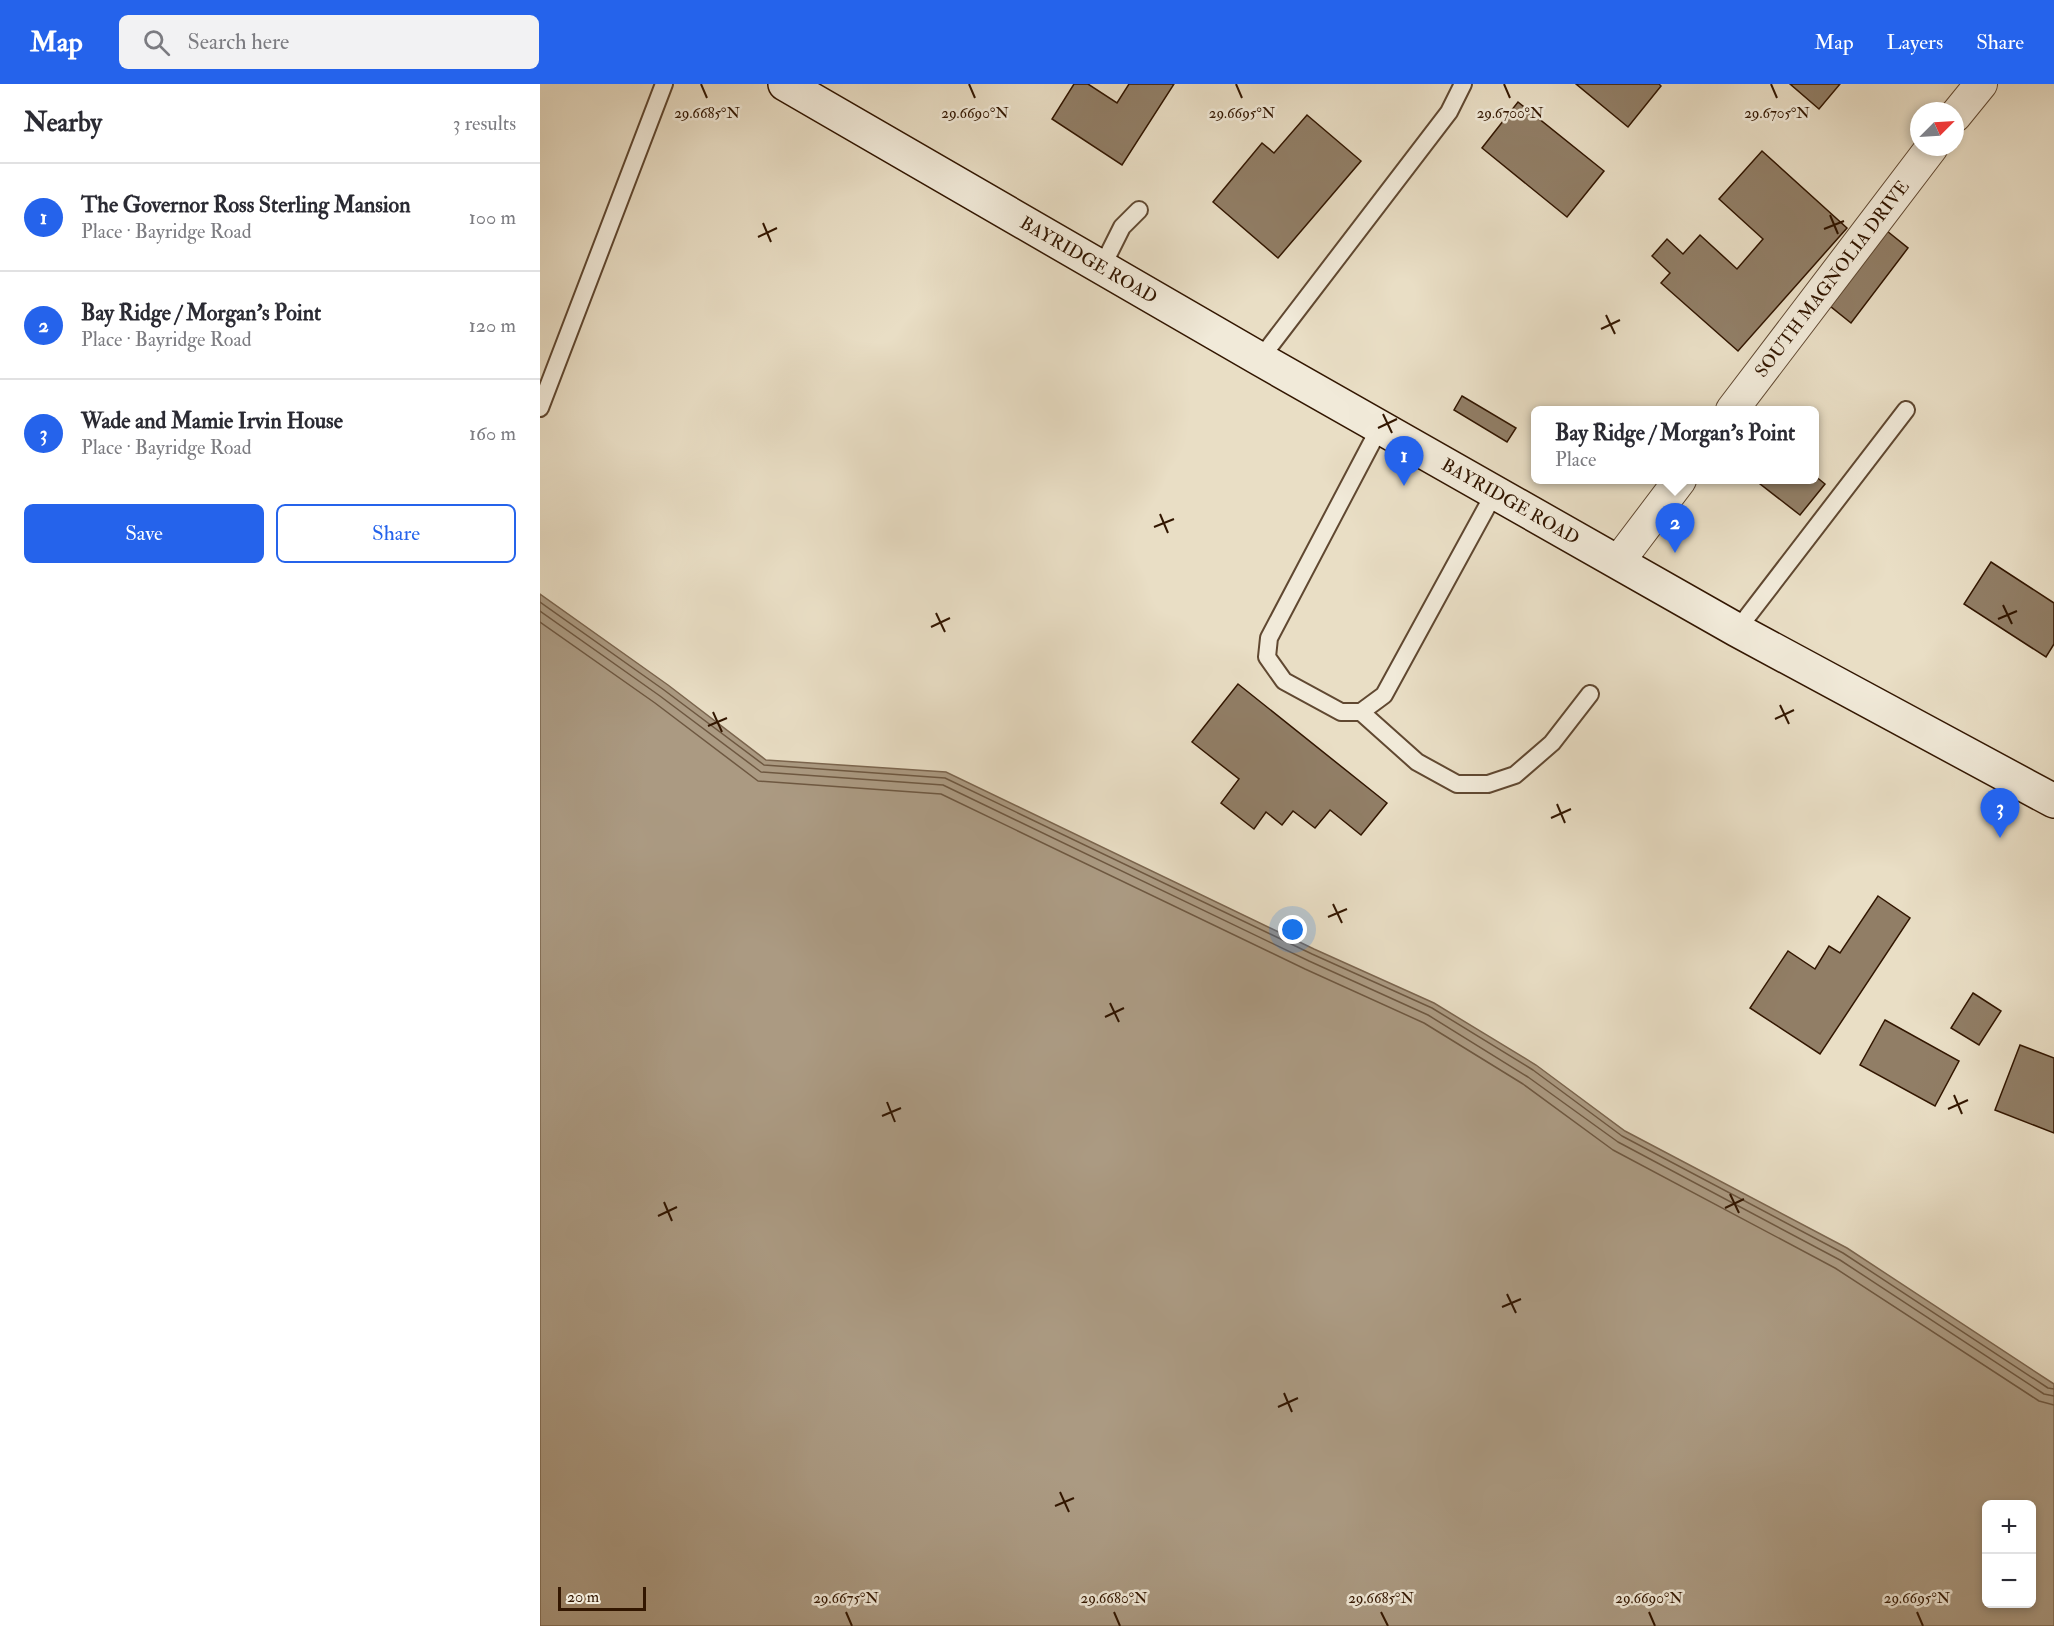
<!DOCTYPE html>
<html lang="en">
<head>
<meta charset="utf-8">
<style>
  :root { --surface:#fff; --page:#f2f2f3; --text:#2b2b33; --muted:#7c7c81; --line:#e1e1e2; --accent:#2563eb }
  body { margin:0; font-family:"IM FELL Double Pica",serif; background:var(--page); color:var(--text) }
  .controls { position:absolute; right:18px; bottom:18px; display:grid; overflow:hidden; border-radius:9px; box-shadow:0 3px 9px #0003 }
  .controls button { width:54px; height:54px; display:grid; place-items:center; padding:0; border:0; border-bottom:2px solid var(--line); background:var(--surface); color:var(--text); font:30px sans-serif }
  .compass { position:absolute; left:1370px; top:18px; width:54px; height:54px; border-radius:50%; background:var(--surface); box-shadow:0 3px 9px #0003; rotate:66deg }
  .scale { position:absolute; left:18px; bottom:15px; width:88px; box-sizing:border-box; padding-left:6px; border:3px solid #321600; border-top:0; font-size:16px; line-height:21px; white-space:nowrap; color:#321600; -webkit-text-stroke:4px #f1ead9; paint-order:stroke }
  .you { position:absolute; left:753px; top:846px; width:21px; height:21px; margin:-15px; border:4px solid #fff; border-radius:50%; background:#1a73e8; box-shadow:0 0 0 9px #1a73e833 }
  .badge { display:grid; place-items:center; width:39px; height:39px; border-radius:50%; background:var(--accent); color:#fff; font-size:20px; font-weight:700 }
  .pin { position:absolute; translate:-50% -50px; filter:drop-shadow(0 2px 3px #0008) }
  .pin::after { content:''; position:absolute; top:32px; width:21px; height:18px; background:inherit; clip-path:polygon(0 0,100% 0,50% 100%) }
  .popup { position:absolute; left:991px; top:322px; width:288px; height:78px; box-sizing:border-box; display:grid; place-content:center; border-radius:9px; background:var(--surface); filter:drop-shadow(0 2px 4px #0005); font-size:20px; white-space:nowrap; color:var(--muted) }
  .popup b { font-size:22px; color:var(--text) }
  .popup::after { content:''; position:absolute; left:50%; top:100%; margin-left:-12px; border:12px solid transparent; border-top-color:var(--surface) }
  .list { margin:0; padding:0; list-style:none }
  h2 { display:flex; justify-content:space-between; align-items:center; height:78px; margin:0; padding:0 24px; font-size:26px }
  h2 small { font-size:20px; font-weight:400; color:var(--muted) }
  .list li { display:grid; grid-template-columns:39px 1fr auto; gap:18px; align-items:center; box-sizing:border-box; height:108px; padding:0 24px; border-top:2px solid var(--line) }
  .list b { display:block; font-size:22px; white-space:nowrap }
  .list p { margin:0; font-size:20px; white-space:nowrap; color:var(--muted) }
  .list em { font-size:20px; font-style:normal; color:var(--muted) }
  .actions { display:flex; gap:12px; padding:18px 24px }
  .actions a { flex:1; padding:14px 0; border:2px solid var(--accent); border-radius:9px; text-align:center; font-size:21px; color:var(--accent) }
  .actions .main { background:var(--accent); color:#fff }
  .icon { flex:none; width:33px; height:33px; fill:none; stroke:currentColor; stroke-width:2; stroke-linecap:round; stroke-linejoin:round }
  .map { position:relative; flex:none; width:1514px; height:1542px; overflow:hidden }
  header { display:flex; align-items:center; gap:36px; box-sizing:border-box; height:84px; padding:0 30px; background:var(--accent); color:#fff }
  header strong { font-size:28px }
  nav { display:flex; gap:33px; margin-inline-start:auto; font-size:21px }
  .search { width:420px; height:54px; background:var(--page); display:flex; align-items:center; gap:15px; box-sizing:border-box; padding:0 21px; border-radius:9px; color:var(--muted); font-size:22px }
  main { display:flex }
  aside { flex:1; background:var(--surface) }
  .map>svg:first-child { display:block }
</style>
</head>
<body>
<header>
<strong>Map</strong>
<div class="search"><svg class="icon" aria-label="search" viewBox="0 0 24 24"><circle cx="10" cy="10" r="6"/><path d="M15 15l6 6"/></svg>Search here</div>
<nav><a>Map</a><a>Layers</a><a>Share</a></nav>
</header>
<main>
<aside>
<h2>Nearby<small>3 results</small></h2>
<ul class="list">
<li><span class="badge">1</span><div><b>The Governor Ross Sterling Mansion</b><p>Place · Bayridge Road</p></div><em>100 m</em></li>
<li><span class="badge">2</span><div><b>Bay Ridge / Morgan's Point</b><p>Place · Bayridge Road</p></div><em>120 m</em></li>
<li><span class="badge">3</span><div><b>Wade and Mamie Irvin House</b><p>Place · Bayridge Road</p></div><em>160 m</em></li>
</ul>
<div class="actions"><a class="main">Save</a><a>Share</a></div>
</aside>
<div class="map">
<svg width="1514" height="1542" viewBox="0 0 1514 1542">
  <rect width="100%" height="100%" fill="#e9dec5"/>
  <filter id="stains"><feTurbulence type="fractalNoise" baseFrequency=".00333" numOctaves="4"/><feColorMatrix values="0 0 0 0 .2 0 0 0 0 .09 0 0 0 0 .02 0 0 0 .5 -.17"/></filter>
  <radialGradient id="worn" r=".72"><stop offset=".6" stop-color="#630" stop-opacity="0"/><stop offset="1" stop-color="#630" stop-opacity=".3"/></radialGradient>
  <!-- water -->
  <path fill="#ab9a82" stroke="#7b654e" stroke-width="1.5" fill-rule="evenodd" d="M0 510 128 601 226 676 406 688 774 865 894 919 996 981 1085 1047 1307 1164 1514 1300V1542H0ZM1446 1420H1492V1520H1446Z"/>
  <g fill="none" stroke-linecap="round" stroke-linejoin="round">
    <!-- shore -->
    <g stroke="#6e5841" stroke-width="1.5">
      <polyline points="0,518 124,606 224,681 405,694 772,870 892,924 993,986 1082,1052 1303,1169 1508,1304 1514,1305"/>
      <polyline points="0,527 120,612 221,688 403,701 769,877 888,931 988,993 1078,1058 1300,1176 1504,1310 1514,1312"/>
      <polyline points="0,538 115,619 218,697 401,710 765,885 884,939 983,1000 1073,1066 1295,1184 1499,1317 1514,1321"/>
    </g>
  </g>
  <!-- building -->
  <g fill="#917e66" stroke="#321600" stroke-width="1.5">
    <polygon points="534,0 548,0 577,19 589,0 634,0 582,81 512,35"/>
    <polygon points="1036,0 1119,0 1121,2 1088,43"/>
    <polygon points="1250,0 1300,0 1279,25"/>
    <polygon points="978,18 1064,87 1027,133 942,64"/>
    <polygon points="767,31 821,77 738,174 673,118 722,59 734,69"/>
    <polygon points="1222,67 1307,144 1198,267 1121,199 1130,189 1112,172 1127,155 1143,170 1160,151 1197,185 1223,155 1179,115"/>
    <polygon points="1347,147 1368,164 1311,239 1290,222"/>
    <polygon points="922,312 976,344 967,358 914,326"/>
    <polygon points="1274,391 1285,400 1260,431 1215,396 1274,396"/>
    <polygon points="1451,478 1514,519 1514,560 1506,573 1424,520"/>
    <polygon points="698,600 847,719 821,751 790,726 775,744 753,727 742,741 726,728 714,745 681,719 699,695 652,658"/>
    <polygon points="1338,812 1370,834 1280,970 1210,924 1248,867 1275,885 1289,862 1300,869"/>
    <polygon points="1433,909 1461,927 1439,961 1411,944"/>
    <polygon points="1345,936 1419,977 1395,1022 1320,981"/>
    <polygon points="1480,961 1514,974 1514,1049 1455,1026"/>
  </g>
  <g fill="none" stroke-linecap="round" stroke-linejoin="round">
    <!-- lane casing -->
    <g stroke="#604831" stroke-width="20">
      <g id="lane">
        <polyline points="562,183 582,143 599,126"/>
        <polyline points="720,275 909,28 923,0"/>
        <polyline points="0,324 124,0"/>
        <polyline points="840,343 729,554 727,573 744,597 801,628 821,628 844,611 955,408"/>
        <polyline points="1197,546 1366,326"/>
        <polyline points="821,628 877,678 917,700 948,700 975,691 1012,659 1050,610"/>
      </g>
    </g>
    <!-- street casing -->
    <g stroke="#604831" stroke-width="34">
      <g id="street">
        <polyline points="1415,32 1441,0"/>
        <path id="s1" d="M1192 326 1392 63"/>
        <polyline points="1078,478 1140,396"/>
      </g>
    </g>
    <!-- secondary casing -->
    <g stroke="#321600" stroke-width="36">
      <g id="secondary">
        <path id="s2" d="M245 0 720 275 1197 546 1514 717"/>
      </g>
    </g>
    <!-- lane -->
    <use href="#lane" stroke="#f1ead9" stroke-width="16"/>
    <!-- street -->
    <use href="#street" stroke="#f1ead9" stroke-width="32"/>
    <!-- secondary -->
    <use href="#secondary" stroke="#f1ead9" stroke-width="33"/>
  </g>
  <!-- ticks -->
  <path fill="none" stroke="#321600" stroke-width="2" d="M161 0 167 14M429 0 435 14M696 0 702 14M964 0 970 14M1231 0 1237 14M1290 131 1298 150M223 139 231 158M1284 145 1304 137M218 153 237 144M1066 231 1075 250M1061 245 1080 236M843 330 852 349M838 344 857 335M620 430 628 449M614 443 634 435M1463 521 1472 540M396 529 405 548M1458 535 1477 527M391 543 410 534M1240 621 1249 640M173 628 182 648M1235 635 1254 626M168 642 187 634M1017 720 1025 739M1011 734 1031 725M793 820 802 839M788 833 807 825M570 919 579 938M565 933 584 924M1414 1011 1422 1030M347 1018 355 1038M1408 1025 1428 1016M342 1032 361 1024M1190 1110 1199 1129M124 1118 132 1137M1185 1124 1204 1115M118 1132 137 1123M967 1210 976 1229M962 1223 981 1215M744 1309 752 1328M738 1323 758 1314M520 1408 529 1428M515 1422 534 1414M306 1528 312 1542M574 1528 580 1542M841 1528 848 1542M1109 1528 1115 1542M1377 1528 1383 1542"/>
  <g text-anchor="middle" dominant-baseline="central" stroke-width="5" stroke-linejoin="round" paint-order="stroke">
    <!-- street labels -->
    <g font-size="18" fill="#321600" stroke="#f1ead9">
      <text stroke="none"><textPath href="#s2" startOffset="351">BAYRIDGE ROAD</textPath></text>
      <text stroke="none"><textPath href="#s1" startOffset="165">SOUTH MAGNOLIA DRIVE</textPath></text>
      <text stroke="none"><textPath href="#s2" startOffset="837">BAYRIDGE ROAD</textPath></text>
    </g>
  </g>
  <g font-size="15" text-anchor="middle" fill="#321600" stroke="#f1ead9" stroke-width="5" stroke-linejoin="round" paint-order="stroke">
    <text x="167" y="34">29.6685°N</text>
    <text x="435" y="34">29.6690°N</text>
    <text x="702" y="34">29.6695°N</text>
    <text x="970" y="34">29.6700°N</text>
    <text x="1237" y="34">29.6705°N</text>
    <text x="306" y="1519">29.6675°N</text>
    <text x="574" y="1519">29.6680°N</text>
    <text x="841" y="1519">29.6685°N</text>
    <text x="1109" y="1519">29.6690°N</text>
    <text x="1377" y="1519">29.6695°N</text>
  </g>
  <rect width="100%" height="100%" filter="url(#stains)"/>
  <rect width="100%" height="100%" fill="url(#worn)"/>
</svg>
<div class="controls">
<button>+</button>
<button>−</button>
</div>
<svg class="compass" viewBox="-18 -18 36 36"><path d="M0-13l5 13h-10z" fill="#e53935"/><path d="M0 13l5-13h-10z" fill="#7c7c81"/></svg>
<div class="scale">20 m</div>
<div class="you"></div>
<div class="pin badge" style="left:864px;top:402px">1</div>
<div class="pin badge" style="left:1135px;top:469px">2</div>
<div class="popup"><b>Bay Ridge / Morgan's Point</b>Place</div>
<div class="pin badge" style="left:1460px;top:754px">3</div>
</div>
</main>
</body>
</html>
